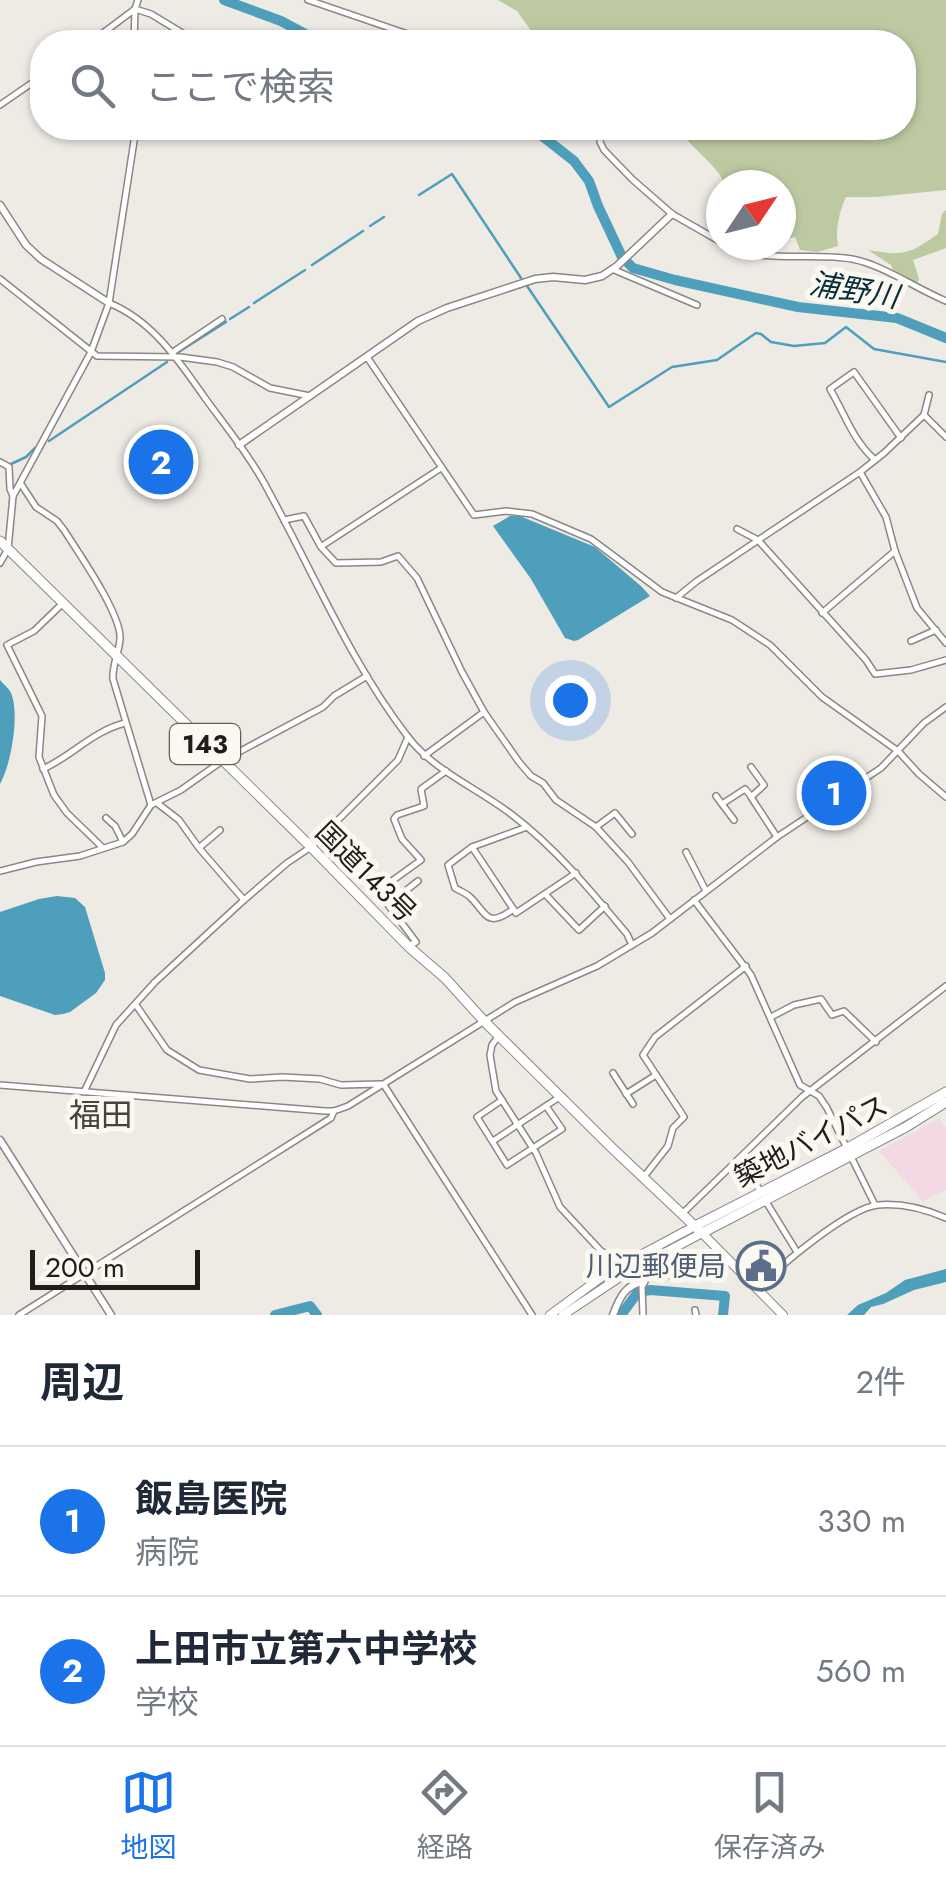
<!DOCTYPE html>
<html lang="ja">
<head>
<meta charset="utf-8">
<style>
  :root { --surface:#fff; --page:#f6f6f7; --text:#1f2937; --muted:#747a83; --line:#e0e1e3; --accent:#1a73e8 }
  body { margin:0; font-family:Jost,"Noto Sans JP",sans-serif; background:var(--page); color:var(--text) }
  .compass { position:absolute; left:706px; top:170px; width:90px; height:90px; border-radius:50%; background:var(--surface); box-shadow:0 2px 8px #0004; rotate:55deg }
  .scale { position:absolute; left:30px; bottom:25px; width:170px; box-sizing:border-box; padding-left:10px; border:5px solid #1e1d1a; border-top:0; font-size:28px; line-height:35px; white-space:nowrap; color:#1e1d1a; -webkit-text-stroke:8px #fbf8f1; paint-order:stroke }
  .you { position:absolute; left:570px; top:700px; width:35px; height:35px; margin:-25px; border:8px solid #fff; border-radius:50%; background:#1a73e8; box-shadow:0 0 0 15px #1a73e833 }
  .badge { display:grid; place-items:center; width:65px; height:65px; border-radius:50%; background:var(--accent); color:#fff; font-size:32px; font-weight:700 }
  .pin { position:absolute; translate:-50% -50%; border:5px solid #fff; box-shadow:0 2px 10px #0006 }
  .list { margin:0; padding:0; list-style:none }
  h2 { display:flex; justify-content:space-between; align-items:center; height:130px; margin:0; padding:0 40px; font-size:42px }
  h2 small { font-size:32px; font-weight:400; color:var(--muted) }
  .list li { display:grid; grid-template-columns:65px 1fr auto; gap:30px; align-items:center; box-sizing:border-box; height:150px; padding:0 40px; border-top:2px solid var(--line) }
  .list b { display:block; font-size:38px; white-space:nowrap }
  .list p { margin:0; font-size:32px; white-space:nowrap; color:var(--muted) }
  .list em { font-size:32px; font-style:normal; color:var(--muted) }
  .icon { flex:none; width:55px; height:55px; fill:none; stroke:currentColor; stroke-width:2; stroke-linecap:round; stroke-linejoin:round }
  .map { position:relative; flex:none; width:946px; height:1315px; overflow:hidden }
  .search { position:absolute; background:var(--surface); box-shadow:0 2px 8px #0004; left:30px; right:30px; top:30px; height:110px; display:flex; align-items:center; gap:25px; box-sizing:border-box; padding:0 35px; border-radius:40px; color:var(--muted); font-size:38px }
  .sheet { height:430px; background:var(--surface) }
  nav { display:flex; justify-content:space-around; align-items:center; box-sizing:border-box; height:140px; border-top:2px solid var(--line); background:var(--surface); font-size:28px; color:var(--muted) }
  nav a { display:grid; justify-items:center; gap:5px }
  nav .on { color:var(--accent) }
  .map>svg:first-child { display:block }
</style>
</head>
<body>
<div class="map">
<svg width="946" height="1315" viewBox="0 0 946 1315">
  <rect width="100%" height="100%" fill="#eeeae4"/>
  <!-- commercial -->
  <polygon fill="#f2d9e3" points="939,1118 946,1128 946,1190 923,1201 879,1151"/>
  <!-- green -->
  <g fill="#bcc9a1">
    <path d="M498 0H946V190L876 197H846C839 212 835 230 838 246L817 252 800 250 795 237 781 240V185H726C713 160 692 150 678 128H904V42H539L517 11Z"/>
    <path d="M946 210V248L913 260 919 279 917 283 894 273 891 265 868 250C904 256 908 255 938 234L942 214Z"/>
  </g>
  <!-- water -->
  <g fill="#4e9fbb">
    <polygon points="510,516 520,516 595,547 642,587 650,596 578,640 574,641 565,638 531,579 493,526"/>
    <path d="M0 680C4 685 9 688 11 693 20 714 11 765 0 784Z"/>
    <polygon points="57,896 75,898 85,907 105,973 105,980 96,993 70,1012 63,1014 55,1015 0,996 0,912 39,899"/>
    <polygon points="946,1269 946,1282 914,1290 883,1304 871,1307 864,1315 847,1315 858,1305 886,1293 905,1280"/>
  </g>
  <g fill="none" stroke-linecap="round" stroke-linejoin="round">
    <!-- stream -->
    <g stroke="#4e9fbb" stroke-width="2.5">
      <polyline points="419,195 452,174 521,278"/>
      <polyline points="370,226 384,217"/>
      <polyline points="312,265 363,231"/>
      <polyline points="527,286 609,407 672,367 717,360 756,333 761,334 771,342 794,346 825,343 846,327 874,349 946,362"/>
      <polyline points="254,303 305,270"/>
      <polyline points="230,319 249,307"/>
      <polyline points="177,353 226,322"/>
      <polyline points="49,441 167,362"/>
      <polyline points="11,464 26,457 35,448"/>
    </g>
    <!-- river -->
    <g stroke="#4e9fbb" stroke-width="10">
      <polyline points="224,0 281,21 309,36 343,35 368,42"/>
      <polyline points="532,128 574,161 589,181 598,206 622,257 633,268 675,280 798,307 897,318 946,338"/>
      <polyline points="275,1315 310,1306 317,1315"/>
      <polyline points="621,1315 638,1292 650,1290 725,1296 723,1315"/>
    </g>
    <!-- minor casing -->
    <g stroke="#8b8883" stroke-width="8">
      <g id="minor">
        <polyline points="308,0 431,42"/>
        <polyline points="135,9 151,14 197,42"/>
        <polyline points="91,42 135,9"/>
        <polyline points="134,42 135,9 138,0"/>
        <polyline points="0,105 42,76"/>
        <polyline points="601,128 600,142 604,150 632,179 672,214 721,242"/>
        <path d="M726 245C762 264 812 252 852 259 881 264 917 289 946 301"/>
        <polyline points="612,269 697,305"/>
        <polyline points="0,279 97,356 180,357 217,362 233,367 270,388 310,396"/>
        <path d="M109 303C153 321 179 361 205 398 227 428 252 459 269 492 314 574 351 663 408 737 434 771 477 788 511 814 555 847 592 892 627 934L632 945"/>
        <polyline points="173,352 222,319"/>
        <polyline points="367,357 474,515 506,511 532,514 591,539 662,592 732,620 770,645 822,697 898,751 919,774 946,797"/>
        <polyline points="924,415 946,437"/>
        <path d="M875 460C852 439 846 416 830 389L854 372 901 438"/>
        <polyline points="0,462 9,467 10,489 13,496 8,549 0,563"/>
        <polyline points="860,472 886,517 895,551 917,608 946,643"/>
        <path d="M21 484 36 507 57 521 64 530C78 552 122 615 120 639 119 653 112 665 113 679L151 805"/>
        <polyline points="13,496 91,352 109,303 136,128"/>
        <polyline points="284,520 304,516 321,547 336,563 381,562 398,556 417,578 462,672 484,712 519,762 531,776 543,783 556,800 596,827 628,862 670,919"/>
        <polyline points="737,529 758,540 866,660 875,674 911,670 946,660"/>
        <polyline points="322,546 441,468"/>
        <polyline points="676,598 697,581 860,472 884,453 924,415 929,395"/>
        <polyline points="62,604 34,631 7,645 42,716 39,757 54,795 67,813 102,847"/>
        <polyline points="822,613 895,551"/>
        <polyline points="911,641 936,630"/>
        <polyline points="424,756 484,712"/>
        <polyline points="751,767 764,785 751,797 777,837"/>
        <path d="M43 769C72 756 93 731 125 723"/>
        <polyline points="716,796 734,820"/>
        <polyline points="157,803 179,820 199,848 244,900"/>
        <polyline points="722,804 745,789 751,796"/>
        <polyline points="106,818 115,826 123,842"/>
        <polyline points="596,827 615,813 632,834"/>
        <path d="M326 830C338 842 353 851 359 866L416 942 409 946"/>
        <polyline points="200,847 220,830"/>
        <polyline points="472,847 516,913 576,873"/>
        <polyline points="686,852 706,891"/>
        <polyline points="0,871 36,862 80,856 123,842 132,834 151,805 181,790 222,761 323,707 334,696 367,676"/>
        <polyline points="378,891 421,860 402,839 394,819 397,815 424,806 421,789 446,771"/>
        <polyline points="545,894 579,930 605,906"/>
        <polyline points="694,900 751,975 800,1085 819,1096 827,1108 875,1205"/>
        <polyline points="389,904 418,881"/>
        <path d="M512 910C486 929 486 912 470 897 466 893 460 891 455 888L448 865 472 847 527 827"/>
        <polyline points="136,1005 167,1050 199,1070 250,1079 282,1077 320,1079 341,1085 381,1084"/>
        <polyline points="771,1017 794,1005 821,999 832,1015 844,1011 876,1042"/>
        <polyline points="498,1037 492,1045 490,1055 496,1091 536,1153 560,1207 601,1251 624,1263"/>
        <polyline points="613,1073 633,1104"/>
        <polyline points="0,1085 325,1111 334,1111 348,1106 515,1002 597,966 652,933 777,837 881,768 924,723 946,707"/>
        <polyline points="384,1085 532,1315"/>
        <polyline points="84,1092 116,1025 155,982 244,900 287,863 311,847 398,760 408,737"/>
        <polyline points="626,1094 656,1075"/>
        <polyline points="502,1100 477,1117 507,1165 562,1129 546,1106"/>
        <polyline points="493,1141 561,1096"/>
        <polyline points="739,1160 761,1192"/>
        <polyline points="643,1178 668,1146 673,1128 684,1117 643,1055 655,1037 746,966"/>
        <polyline points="765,1200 797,1252"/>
        <polyline points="684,1212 802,1097 946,986"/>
        <polyline points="653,1267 677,1279 694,1270"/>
        <path d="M758 1289C779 1266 848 1208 878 1205 901 1203 925 1209 946 1218"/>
        <polyline points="695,1310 696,1315"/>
        <polyline points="19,1315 331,1118 334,1111"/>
        <polyline points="643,1315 642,1287 657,1258"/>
      </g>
    </g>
    <!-- tertiary casing -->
    <g stroke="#8b8883" stroke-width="9">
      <g id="tertiary">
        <polyline points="0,205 26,245 41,259 109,303"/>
        <polyline points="239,445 418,321 447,308 535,279 553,277 585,280 602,276 617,266 672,214"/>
        <polyline points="0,1140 111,1315"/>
        <path d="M613 1315C619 1299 625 1284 644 1282"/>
      </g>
    </g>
    <!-- primary casing -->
    <g stroke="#8b8883" stroke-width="10">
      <g id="primary">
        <polyline points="550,1315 607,1273 695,1226"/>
        <polyline points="563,1315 623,1275 702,1233 783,1315"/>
      </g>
    </g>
    <!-- trunk casing -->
    <g stroke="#8b8883" stroke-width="11">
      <g id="trunk">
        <polyline points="0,541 311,847 409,947 445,978 484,1021 611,1147 702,1233 906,1127 946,1102"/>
        <polyline points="695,1226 846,1149 946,1092"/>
      </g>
    </g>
    <!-- minor -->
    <use href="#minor" stroke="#fff" stroke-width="5"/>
    <!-- tertiary -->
    <use href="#tertiary" stroke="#fff" stroke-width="6"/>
    <!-- primary -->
    <use href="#primary" stroke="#fff" stroke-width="8"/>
    <!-- trunk -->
    <use href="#trunk" stroke="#fff" stroke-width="9"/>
  </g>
  <!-- icons -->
  <defs>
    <g id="civic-ring" transform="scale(2.5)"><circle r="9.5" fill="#fbf8f1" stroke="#5c6f8a" stroke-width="1.5"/><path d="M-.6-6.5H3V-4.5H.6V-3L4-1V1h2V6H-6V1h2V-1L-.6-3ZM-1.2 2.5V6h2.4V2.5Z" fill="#5c6f8a"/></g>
  </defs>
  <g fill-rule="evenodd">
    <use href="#civic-ring" x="761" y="1266"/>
  </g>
  <g text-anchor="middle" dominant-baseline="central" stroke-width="10" stroke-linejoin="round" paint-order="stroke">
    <!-- shield labels -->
    <rect fill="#fbf8f1" stroke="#605f5a" stroke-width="2.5" x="170" y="724" width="70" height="40" rx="8"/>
    <g font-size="25" font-weight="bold" fill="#1e1d1a">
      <text x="205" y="744">143</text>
    </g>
    <!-- street labels -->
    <g font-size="28" fill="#1e1d1a" stroke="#fbf8f1">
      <text transform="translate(366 872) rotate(45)">国道143号</text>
      <text transform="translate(811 1141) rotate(-27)">築地バイパス</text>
    </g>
    <!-- service labels -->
    <g font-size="28" fill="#4e5e75" stroke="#fbf8f1" text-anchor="end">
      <text x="726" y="1266">川辺郵便局</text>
    </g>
    <!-- water labels -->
    <g font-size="30" font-style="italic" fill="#062e3b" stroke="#fbf8f1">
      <text transform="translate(854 290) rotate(9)">浦野川</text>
    </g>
    <!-- quarter labels -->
    <g font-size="32" fill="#47443f" stroke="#fbf8f1">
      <text x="101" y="1115">福田</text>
    </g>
  </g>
</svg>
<svg class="compass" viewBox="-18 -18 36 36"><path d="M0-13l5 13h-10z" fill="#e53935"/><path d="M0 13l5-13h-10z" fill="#747a83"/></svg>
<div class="scale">200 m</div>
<div class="you"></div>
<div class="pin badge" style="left:834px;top:793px">1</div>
<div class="pin badge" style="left:161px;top:462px">2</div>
<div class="search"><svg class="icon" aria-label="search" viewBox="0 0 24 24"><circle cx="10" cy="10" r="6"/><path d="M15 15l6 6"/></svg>ここで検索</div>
</div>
<section class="sheet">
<h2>周辺<small>2件</small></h2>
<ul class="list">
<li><span class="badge">1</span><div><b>飯島医院</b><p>病院</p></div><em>330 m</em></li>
<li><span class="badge">2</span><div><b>上田市立第六中学校</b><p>学校</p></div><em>560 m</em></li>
</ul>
</section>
<nav>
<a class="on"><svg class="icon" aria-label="map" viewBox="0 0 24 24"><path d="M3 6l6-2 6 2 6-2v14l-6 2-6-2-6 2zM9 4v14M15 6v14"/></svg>地図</a>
<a><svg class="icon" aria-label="directions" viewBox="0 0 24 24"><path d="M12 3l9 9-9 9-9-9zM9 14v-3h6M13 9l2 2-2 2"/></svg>経路</a>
<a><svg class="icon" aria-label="saved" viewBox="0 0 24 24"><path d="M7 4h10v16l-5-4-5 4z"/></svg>保存済み</a>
</nav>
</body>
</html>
